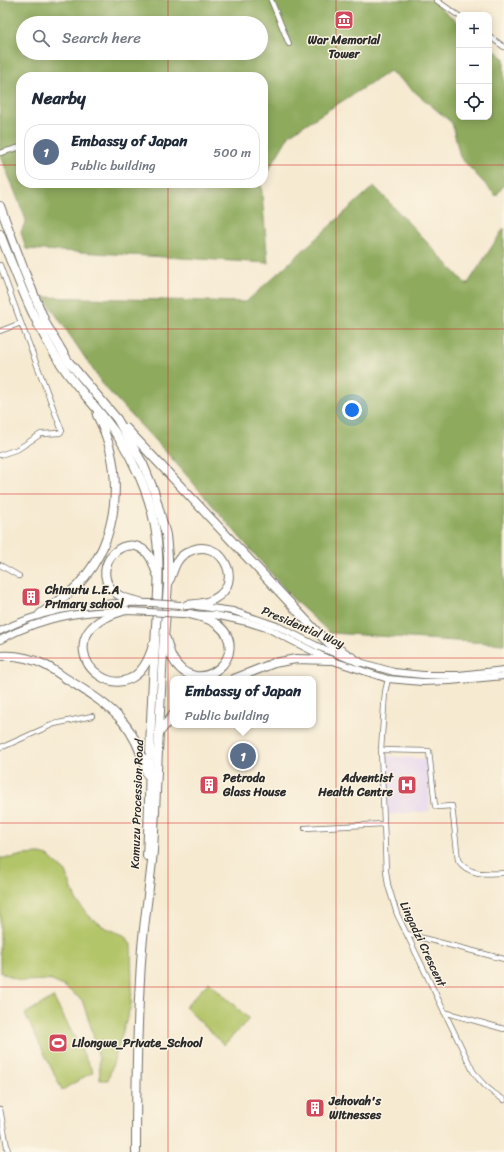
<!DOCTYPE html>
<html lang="en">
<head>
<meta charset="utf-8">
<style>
  :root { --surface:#fff; --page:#f6f6f7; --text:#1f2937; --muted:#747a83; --line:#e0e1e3; --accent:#db2777 }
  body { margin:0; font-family:Sriracha,sans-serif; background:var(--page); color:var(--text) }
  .controls { position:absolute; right:12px; top:12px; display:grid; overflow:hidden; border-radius:8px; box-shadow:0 2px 10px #0003 }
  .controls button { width:36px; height:36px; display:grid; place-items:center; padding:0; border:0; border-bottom:1px solid var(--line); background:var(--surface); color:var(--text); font:20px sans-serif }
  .you { position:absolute; left:352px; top:410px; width:14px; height:14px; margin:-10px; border:3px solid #fff; border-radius:50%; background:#1a73e8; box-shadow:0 0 0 6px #1a73e833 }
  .badge { display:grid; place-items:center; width:26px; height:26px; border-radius:50%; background:var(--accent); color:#fff; font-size:13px; font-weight:700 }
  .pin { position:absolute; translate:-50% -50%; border:2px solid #fff; box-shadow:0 1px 4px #0006 }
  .popup { position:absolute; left:170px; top:676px; width:146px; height:52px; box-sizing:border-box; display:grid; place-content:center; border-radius:8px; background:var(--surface); filter:drop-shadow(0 1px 3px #0005); font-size:13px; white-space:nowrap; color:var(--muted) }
  .popup b { font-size:15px; color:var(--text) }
  .popup::after { content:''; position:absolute; left:50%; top:100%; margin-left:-8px; border:8px solid transparent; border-top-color:var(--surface) }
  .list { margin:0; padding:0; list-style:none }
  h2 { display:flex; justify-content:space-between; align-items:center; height:52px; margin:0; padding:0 16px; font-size:17px }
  h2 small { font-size:13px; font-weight:400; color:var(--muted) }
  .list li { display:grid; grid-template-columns:26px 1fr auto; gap:12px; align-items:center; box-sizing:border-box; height:56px; margin:0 8px 8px; padding:0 8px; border:1px solid var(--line); border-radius:16px }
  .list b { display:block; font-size:15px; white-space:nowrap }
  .list p { margin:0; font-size:13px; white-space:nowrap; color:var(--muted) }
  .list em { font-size:13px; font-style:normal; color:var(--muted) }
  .icon { flex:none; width:22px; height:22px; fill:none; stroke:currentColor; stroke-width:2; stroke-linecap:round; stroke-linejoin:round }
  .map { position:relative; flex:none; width:504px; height:1152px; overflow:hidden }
  .search { position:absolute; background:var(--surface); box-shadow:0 2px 10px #0003; left:16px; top:16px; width:252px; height:44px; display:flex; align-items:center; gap:10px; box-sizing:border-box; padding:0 14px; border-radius:22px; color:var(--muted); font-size:15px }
  .panel { position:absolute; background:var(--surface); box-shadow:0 2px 10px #0003; left:16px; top:72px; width:252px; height:116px; border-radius:16px }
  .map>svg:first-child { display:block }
</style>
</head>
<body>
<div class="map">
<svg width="504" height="1152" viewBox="0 0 504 1152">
  <rect width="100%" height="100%" fill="#fcf5e5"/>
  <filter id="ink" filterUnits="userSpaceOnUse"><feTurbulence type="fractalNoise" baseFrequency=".025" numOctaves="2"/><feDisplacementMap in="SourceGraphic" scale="8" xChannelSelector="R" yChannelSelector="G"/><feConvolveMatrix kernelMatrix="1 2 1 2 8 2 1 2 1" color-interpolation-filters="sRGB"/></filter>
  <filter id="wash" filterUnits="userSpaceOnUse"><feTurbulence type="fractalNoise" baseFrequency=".012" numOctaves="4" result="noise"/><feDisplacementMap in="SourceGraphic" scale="16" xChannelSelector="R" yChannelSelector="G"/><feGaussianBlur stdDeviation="0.9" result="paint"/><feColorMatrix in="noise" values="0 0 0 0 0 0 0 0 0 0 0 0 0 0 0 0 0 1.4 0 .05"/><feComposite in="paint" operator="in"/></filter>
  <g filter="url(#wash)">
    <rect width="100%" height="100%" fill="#f6ead1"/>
    <!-- built -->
    <polygon fill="#e4d3f1" points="384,756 427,759 430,811 387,815"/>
    <!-- green -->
    <g fill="#b3c569" stroke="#6f784a">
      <polygon points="40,854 48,856 66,872 76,900 89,916 104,927 126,936 131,945 132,987 131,1005 108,1080 100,1080 99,1059 91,1027 82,1000 65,987 50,980 21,981 0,972 0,858 11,858 23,855"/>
      <polygon points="209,982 249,1019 224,1045 185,1007"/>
      <polygon points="53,997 93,1072 62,1090 25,1014"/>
    </g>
    <!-- forest -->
    <g fill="#8eaa5d" stroke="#5c6a44" fill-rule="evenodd">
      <path d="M0 0H431L459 23V117H489V46L504 58V185L496 196 460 157 452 123 390 71 290 134 263 179V77H21V183H261L268 263 26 249 21 232 26 220 0 154ZM23 23H261V53H23Z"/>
      <polygon points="374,186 467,285 504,228 504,644 330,633 293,599 175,462 104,386 44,297 246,302"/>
    </g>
  </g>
  <g filter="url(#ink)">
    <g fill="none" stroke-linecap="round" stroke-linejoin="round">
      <!-- minor casing -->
      <g stroke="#726e65" stroke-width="6">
        <g id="minor">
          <polyline points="271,0 289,44"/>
          <polyline points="436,0 459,16"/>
          <polyline points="489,36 504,47"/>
          <polyline points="0,153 21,147"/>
          <polyline points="0,265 21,323 62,431 60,433 41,434 18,449 0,455"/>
          <polyline points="0,331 21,323"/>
          <polyline points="0,565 19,576"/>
          <path d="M388 679 385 692 381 750 386 871 388 885 397 914 473 1071C481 1084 491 1092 504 1100"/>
          <polyline points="0,747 5,746 54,724 92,716"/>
          <path d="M381 750 429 751 435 806 438 807 452 806 458 860C468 876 488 874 504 873"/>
          <polyline points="305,828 384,824"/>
          <polyline points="407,934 504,959"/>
          <polyline points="444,1012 504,1029"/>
          <polyline points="0,1109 8,1152"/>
        </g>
      </g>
      <!-- secondary casing -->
      <g stroke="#726e65" stroke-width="8">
        <g id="secondary">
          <polyline points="196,606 233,611 277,626 319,647 349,659 394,672 423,675 459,675 504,670"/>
          <polyline points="181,614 215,615 247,622 269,629 330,660 388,679 422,682 450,681 504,676"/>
          <path d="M0 631C47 607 98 601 151 603"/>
          <path d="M0 640C47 614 96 608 149 612"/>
        </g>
      </g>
      <!-- trunk casing -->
      <g stroke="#726e65" stroke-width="10">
        <g id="trunk">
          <path d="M0 206 25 273 46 324 68 361 117 419 143 464 154 491 166 535 168 557V584L163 651 153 851C150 884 145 915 142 948 137 1016 136 1084 136 1152"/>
          <path d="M0 234C18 279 34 324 61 364 74 384 90 400 105 419 117 434 127 449 135 467 163 523 160 566 156 626 155 651 153 675 152 700 149 752 150 804 147 856"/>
          <polyline points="126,428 318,633 329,643 359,662"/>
          <path d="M170 579C172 574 174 567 177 562 179 558 184 554 188 552 219 534 247 582 214 599 205 604 196 604 187 605"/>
          <path d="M140 602C132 600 124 599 117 594 87 573 121 529 146 552 152 557 154 567 157 574"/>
          <path d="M126 610C116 613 106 616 98 622 51 657 132 723 153 645"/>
          <path d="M40 614C53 605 67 596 78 585 121 538 125 470 97 415"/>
          <path d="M166 639C168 645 169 653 173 659 197 702 254 654 218 625 211 619 199 616 190 614"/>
          <path d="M0 656C14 655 31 658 45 665 53 669 62 676 70 681 89 693 109 705 123 722 135 736 143 757 147 774"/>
          <polyline points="234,679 274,663 296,659 330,660"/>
          <polyline points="159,733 173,715"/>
        </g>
      </g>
      <!-- minor -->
      <use href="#minor" stroke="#fff" stroke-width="4.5"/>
      <!-- secondary -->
      <use href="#secondary" stroke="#fff" stroke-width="6"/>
      <!-- trunk -->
      <use href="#trunk" stroke="#fff" stroke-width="8"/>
      <!-- secondary-bridge casing -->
      <g stroke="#726e65" stroke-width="8" stroke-linecap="butt">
        <g id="secondary-bridge">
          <polyline points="151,603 181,605"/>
          <polyline points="149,612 181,614"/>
        </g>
      </g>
      <!-- secondary-bridge -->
      <use href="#secondary-bridge" stroke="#fff" stroke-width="6"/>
    </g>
  </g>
  <!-- grid -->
  <path fill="none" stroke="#d62828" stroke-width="1" stroke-opacity="0.55" d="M168 0V23M336 0V1152M168 53V77M0 165H21M263 165H504M168 183V1152M0 329H504M0 494H504M0 658H504M0 823H504M0 987H504"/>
  <!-- icons -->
  <defs>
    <g id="museum-square" transform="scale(1)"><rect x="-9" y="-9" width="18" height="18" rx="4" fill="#d1495b" stroke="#fcf5e5"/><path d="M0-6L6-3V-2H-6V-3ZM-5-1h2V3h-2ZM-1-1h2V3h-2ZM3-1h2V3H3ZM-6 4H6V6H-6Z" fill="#fff"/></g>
    <g id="building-square" transform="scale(1)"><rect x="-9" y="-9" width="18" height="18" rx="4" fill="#d1495b" stroke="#fcf5e5"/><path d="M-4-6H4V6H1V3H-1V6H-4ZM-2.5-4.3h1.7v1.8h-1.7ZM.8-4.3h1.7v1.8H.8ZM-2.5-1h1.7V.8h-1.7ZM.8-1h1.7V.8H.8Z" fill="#fff"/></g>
    <g id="hospital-square" transform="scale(1)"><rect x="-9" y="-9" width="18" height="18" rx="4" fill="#d1495b" stroke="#fcf5e5"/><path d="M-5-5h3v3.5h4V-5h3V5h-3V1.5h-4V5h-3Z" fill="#fff"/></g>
    <g id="stadium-square" transform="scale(1)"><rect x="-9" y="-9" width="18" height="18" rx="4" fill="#d1495b" stroke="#fcf5e5"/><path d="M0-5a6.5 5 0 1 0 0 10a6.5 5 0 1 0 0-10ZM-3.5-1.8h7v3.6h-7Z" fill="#fff"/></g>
  </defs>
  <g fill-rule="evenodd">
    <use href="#museum-square" x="344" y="20"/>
    <use href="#building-square" x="31" y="597"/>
    <use href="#building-square" x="209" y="785"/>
    <use href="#hospital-square" x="407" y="785"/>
    <use href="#stadium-square" x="58" y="1043"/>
    <use href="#building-square" x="315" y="1108"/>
  </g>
  <g text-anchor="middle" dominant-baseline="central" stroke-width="3" stroke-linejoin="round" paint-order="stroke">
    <!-- poi labels -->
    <g font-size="12" font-weight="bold" fill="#2b2b2b" stroke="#fcf5e5" text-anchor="start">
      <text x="344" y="40" text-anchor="middle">War Memorial<tspan x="344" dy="14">Tower</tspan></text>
      <text x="45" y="590">Chimutu L.E.A<tspan x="45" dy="14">Primary school</tspan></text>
      <text x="223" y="778">Petroda<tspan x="223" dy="14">Glass House</tspan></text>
      <text x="393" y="778" text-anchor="end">Adventist<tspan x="393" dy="14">Health Centre</tspan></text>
      <text x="72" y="1043">Lilongwe_Private_School</text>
      <text x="329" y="1101">Jehovah's<tspan x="329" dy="14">Witnesses</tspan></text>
    </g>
    <!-- street labels -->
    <g font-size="12" fill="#2b2b2b" stroke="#fcf5e5">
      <text transform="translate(303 627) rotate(23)">Presidential Way</text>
      <text transform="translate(137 804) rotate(-88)">Kamuzu Procession Road</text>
      <text transform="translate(423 944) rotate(65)">Lingadzi Crescent</text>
    </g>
  </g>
</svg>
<div class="controls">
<button>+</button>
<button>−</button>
<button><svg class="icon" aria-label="locate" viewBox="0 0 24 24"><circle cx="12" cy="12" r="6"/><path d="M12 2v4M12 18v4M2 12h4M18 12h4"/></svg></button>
</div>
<div class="you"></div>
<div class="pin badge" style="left:243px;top:756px;background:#5c6f8a">1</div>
<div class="popup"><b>Embassy of Japan</b>Public building</div>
<div class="search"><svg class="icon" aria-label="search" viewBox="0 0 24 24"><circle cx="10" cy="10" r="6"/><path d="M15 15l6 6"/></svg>Search here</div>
<section class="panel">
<h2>Nearby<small></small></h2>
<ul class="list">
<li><span class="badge" style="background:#5c6f8a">1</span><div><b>Embassy of Japan</b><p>Public building</p></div><em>500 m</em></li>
</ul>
</section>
</div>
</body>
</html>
